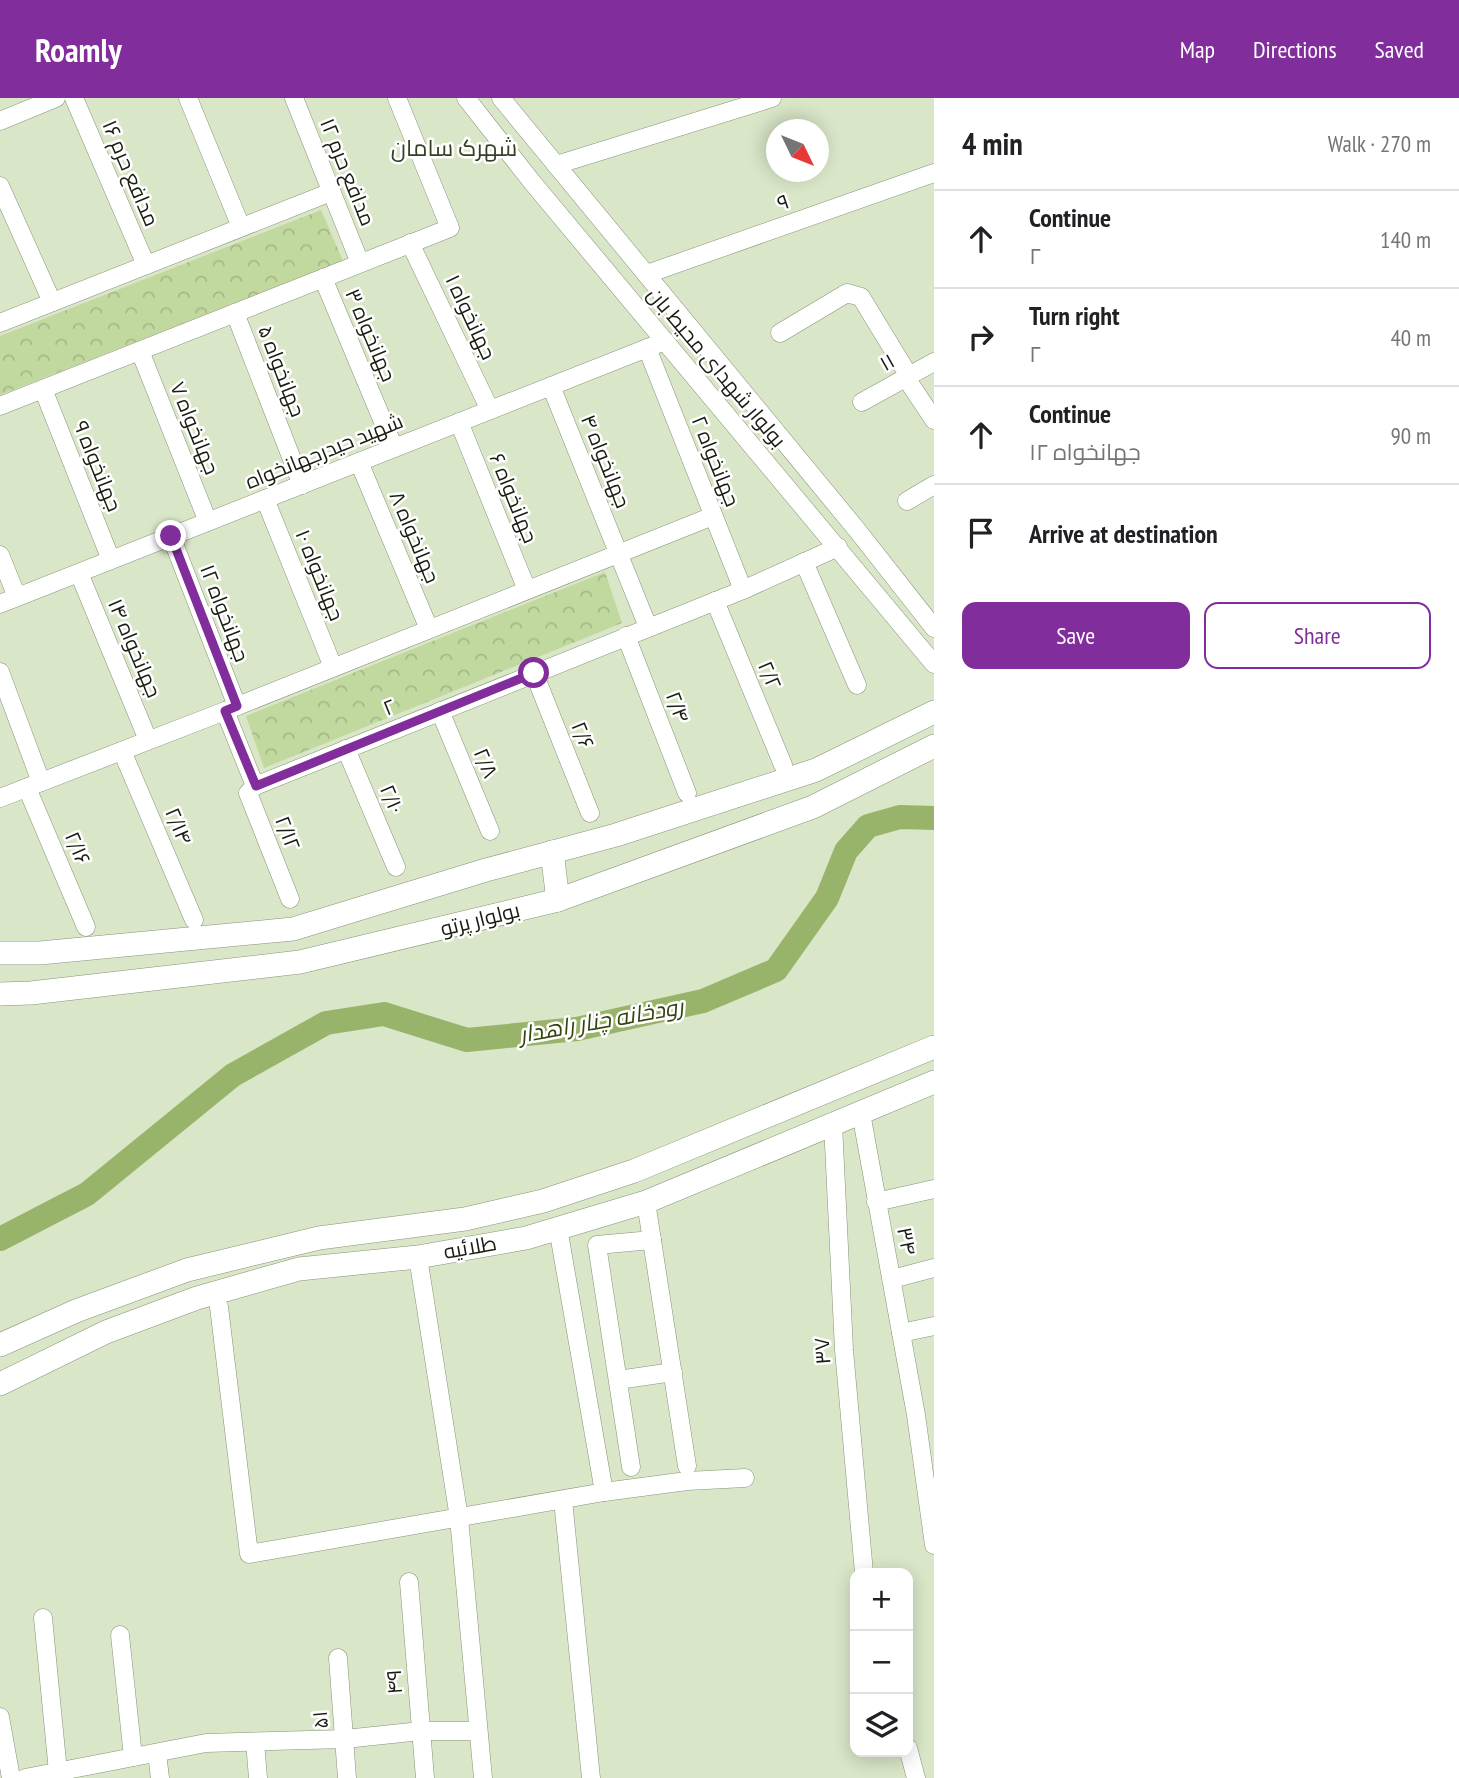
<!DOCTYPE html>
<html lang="en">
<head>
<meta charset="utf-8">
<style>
  :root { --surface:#fff; --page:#f6f6f6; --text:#202124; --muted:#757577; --line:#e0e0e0; --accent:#812d9c }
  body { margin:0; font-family:"PT Sans Narrow",Cairo,sans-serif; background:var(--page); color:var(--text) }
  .controls { position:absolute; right:21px; bottom:21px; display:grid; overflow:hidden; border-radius:14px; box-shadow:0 4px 18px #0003 }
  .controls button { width:63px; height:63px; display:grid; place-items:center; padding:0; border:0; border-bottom:2px solid var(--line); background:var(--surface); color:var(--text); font:35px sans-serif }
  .compass { position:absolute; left:766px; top:21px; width:63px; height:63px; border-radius:50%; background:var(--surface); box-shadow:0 4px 18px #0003; rotate:133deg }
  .stop { position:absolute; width:21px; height:21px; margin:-16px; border:5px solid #812d9c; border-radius:50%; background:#fff }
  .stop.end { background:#812d9c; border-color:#fff; box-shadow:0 2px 7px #0008 }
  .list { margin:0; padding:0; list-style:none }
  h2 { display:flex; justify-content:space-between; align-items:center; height:91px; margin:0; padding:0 28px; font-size:30px }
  h2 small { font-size:23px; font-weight:400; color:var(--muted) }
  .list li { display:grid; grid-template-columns:46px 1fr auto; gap:21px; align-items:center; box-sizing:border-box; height:98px; padding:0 28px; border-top:2px solid var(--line) }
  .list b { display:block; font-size:26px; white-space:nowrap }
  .list p { margin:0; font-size:23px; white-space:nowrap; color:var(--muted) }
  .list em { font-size:23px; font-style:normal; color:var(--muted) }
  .actions { display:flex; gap:14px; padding:21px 28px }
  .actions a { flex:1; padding:16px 0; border:2px solid var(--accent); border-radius:14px; text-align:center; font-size:24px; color:var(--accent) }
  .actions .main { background:var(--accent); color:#fff }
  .icon { flex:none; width:38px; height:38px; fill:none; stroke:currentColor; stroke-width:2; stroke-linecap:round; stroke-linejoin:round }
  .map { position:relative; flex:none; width:934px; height:1680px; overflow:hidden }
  header { display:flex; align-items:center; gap:42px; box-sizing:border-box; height:98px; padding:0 35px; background:var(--accent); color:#fff }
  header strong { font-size:33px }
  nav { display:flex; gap:38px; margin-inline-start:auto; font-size:24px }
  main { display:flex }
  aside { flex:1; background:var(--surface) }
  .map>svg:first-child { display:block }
</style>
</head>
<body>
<header>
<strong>Roamly</strong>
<nav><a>Map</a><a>Directions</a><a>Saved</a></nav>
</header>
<main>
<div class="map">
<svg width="934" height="1680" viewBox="0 0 934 1680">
  <defs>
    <pattern id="forest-crowns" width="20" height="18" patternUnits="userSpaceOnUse" patternTransform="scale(1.75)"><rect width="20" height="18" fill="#c1d89f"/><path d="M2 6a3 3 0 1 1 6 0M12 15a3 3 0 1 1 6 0" fill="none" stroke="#a5b988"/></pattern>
  </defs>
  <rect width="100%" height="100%" fill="#d9e6c7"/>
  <!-- forest -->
  <g fill="url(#forest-crowns)">
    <polygon points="321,112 343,163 0,297 0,238"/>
    <polygon points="605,474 622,525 264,670 246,618"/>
  </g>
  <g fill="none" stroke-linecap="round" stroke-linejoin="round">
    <!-- river -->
    <polyline stroke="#98b46a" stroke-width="24" points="0,1141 87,1096 233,977 326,925 384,916 467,942 577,931 703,903 776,872 827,800 846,753 868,728 900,719 934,720"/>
    <!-- minor casing -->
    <g stroke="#889377" stroke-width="19">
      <g id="minor">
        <polyline points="74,0 146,167"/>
        <polyline points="188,0 241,129"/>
        <polyline points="294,0 360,165"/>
        <polyline points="466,0 532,84 934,566"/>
        <polyline points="501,0 857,432 934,530"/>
        <polyline points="0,23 56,0"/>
        <polyline points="556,67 772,0"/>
        <polyline points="0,88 52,204"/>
        <polyline points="410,145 490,312"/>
        <polyline points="647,176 934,75"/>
        <polyline points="323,180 394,350"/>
        <polyline points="235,215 302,387"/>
        <polyline points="0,225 331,94"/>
        <polyline points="780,235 847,195 861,199 909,278"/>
        <polyline points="647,250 743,492"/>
        <polyline points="140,253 208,424"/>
        <polyline points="906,280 934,322"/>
        <polyline points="551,288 648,529"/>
        <polyline points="43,291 111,462"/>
        <polyline points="862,304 934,264"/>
        <polyline points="0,308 450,130 397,0"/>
        <polyline points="459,324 527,492"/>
        <polyline points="359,364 429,531"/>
        <polyline points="265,401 333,569"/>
        <polyline points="907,403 934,387"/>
        <polyline points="171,438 237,608"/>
        <polyline points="0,457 17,499"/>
        <polyline points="804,464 857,587"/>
        <polyline points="79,475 148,642"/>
        <polyline points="715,503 783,667"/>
        <polyline points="0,506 665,243"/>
        <polyline points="626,538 687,695"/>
        <polyline points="0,574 41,684"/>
        <polyline points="534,575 590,715"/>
        <polyline points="225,613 713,418"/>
        <polyline points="440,613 490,733"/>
        <polyline points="346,651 396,769"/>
        <polyline points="122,653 194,822"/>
        <polyline points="255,688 248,695 290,801"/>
        <polyline points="27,690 86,829"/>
        <polyline points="0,700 225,613 255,688 743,492 838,449"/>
        <polyline points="861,1015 916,1317 934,1447"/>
        <polyline points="833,1026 844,1252 864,1475"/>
        <polyline points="646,1104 687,1368"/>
        <polyline points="876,1104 934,1091"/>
        <polyline points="558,1130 604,1394"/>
        <polyline points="418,1159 459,1420 483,1680"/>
        <polyline points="892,1181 934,1170"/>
        <polyline points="219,1209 249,1456 604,1394 687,1383 745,1380"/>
        <polyline points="901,1235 934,1228"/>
        <polyline points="618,1282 673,1274"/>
        <polyline points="631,1369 597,1147 652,1142"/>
        <polyline points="563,1402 591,1680"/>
        <polyline points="409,1484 425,1680"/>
        <polyline points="43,1520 58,1674"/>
        <polyline points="120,1537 133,1659"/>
        <polyline points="338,1560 347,1680"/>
        <polyline points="0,1619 11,1680"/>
        <polyline points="255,1644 258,1680"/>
        <polyline points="908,1650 916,1680"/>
        <polyline points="157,1655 160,1680"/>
        <polyline points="25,1680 206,1645 345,1641 421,1633 478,1633"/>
      </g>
    </g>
    <!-- major casing -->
    <g stroke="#889377" stroke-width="24">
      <g id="major">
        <polyline points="552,754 558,802"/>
        <polyline points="0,855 40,855 293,831 486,772 616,737 816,672 934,614"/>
        <polyline points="0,896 31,895 300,864 558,802 813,709 934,648"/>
        <polyline points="0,1247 76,1213 187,1172 319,1140 465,1121 543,1103 634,1073 934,949"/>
        <polyline points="0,1286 106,1234 197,1200 299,1171 418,1159 526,1140 646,1104 934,984"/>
      </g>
    </g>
    <!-- minor -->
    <use href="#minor" stroke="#fff" stroke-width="18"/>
    <!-- major -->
    <use href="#major" stroke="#fff" stroke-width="23"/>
  </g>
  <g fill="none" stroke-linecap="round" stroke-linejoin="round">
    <!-- route -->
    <polyline stroke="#812d9c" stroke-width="9" points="171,438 237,608 225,613 256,688 534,575"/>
  </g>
  <g text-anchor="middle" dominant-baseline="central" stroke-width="5" stroke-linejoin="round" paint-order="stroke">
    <!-- street labels -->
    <g font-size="21" fill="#181c11" stroke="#fff">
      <text transform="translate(348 74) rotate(68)">مدافع حرم ۱۲</text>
      <text transform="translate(131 75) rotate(67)">مدافع حرم ۱۶</text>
      <text transform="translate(783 104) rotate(-19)">۹</text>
      <text transform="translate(471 219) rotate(65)">جهانخواه ۱</text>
      <text transform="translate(371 237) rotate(67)">جهانخواه ۳</text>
      <text transform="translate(887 264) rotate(-29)">۱۱</text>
      <text transform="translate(717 269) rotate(50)">بولوار شهدای محیط بان</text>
      <text transform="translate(282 273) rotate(69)">جهانخواه ۵</text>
      <text transform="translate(195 330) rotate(68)">جهانخواه ۷</text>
      <text transform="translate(324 353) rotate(-22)">شهید حیدرجهانخواه</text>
      <text transform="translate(606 363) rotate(68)">جهانخواه ۴</text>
      <text transform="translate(716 363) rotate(68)">جهانخواه ۲</text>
      <text transform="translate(98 368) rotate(68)">جهانخواه ۹</text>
      <text transform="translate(514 400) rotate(68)">جهانخواه ۶</text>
      <text transform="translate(415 439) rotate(67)">جهانخواه ۸</text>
      <text transform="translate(320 477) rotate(68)">جهانخواه ۱۰</text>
      <text transform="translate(225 515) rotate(69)">جهانخواه ۱۲</text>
      <text transform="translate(135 550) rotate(67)">جهانخواه ۱۴</text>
      <text transform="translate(770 577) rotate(67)">۲/۲</text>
      <text transform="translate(389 609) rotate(-22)">۲</text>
      <text transform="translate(678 609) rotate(69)">۲/۴</text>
      <text transform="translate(583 637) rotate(68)">۲/۶</text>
      <text transform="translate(486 665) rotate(67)">۲/۸</text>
      <text transform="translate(392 701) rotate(67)">۲/۱۰</text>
      <text transform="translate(179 728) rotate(67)">۲/۱۴</text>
      <text transform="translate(288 735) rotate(69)">۲/۱۲</text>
      <text transform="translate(78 750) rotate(67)">۲/۱۶</text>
      <text transform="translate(480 821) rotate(-14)">بولوار پرتو</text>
      <text transform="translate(907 1143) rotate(79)">۳۴</text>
      <text transform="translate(470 1149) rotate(-10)">طلائیه</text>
      <text transform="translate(822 1253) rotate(-94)">۳۷</text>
      <text transform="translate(394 1584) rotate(-94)">۴۹</text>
      <text transform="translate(320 1622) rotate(-95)">۵۱</text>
    </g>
    <!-- neighbourhood labels -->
    <g font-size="23" fill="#363f26" stroke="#fff">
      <text x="454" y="49">شهرک سامان</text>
    </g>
    <!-- water labels -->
    <g font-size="23" font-style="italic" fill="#33440d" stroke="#fff">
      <text transform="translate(601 922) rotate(-10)">رودخانه چنار راهدار</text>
    </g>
  </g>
</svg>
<div class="controls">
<button>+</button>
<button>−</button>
<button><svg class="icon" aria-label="layers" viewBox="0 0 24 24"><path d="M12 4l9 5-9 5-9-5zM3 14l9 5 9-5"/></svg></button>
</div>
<svg class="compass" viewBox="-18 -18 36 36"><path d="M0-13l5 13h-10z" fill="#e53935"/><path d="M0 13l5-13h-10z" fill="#757577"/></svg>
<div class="stop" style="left:534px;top:575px"></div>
<div class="stop end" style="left:171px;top:438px"></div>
</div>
<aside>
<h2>4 min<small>Walk · 270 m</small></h2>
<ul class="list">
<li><svg class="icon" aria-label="ahead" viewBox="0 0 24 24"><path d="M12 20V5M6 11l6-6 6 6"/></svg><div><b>Continue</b><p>۲</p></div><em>140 m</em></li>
<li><svg class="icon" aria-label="right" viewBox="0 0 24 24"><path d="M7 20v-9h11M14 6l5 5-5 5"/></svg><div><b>Turn right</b><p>۲</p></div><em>40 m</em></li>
<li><svg class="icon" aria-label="ahead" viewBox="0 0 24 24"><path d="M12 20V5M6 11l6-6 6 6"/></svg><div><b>Continue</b><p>جهانخواه ۱۲</p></div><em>90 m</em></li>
<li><svg class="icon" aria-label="arrive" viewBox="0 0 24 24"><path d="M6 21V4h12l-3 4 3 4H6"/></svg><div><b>Arrive at destination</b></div></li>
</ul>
<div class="actions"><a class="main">Save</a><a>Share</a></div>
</aside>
</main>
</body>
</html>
